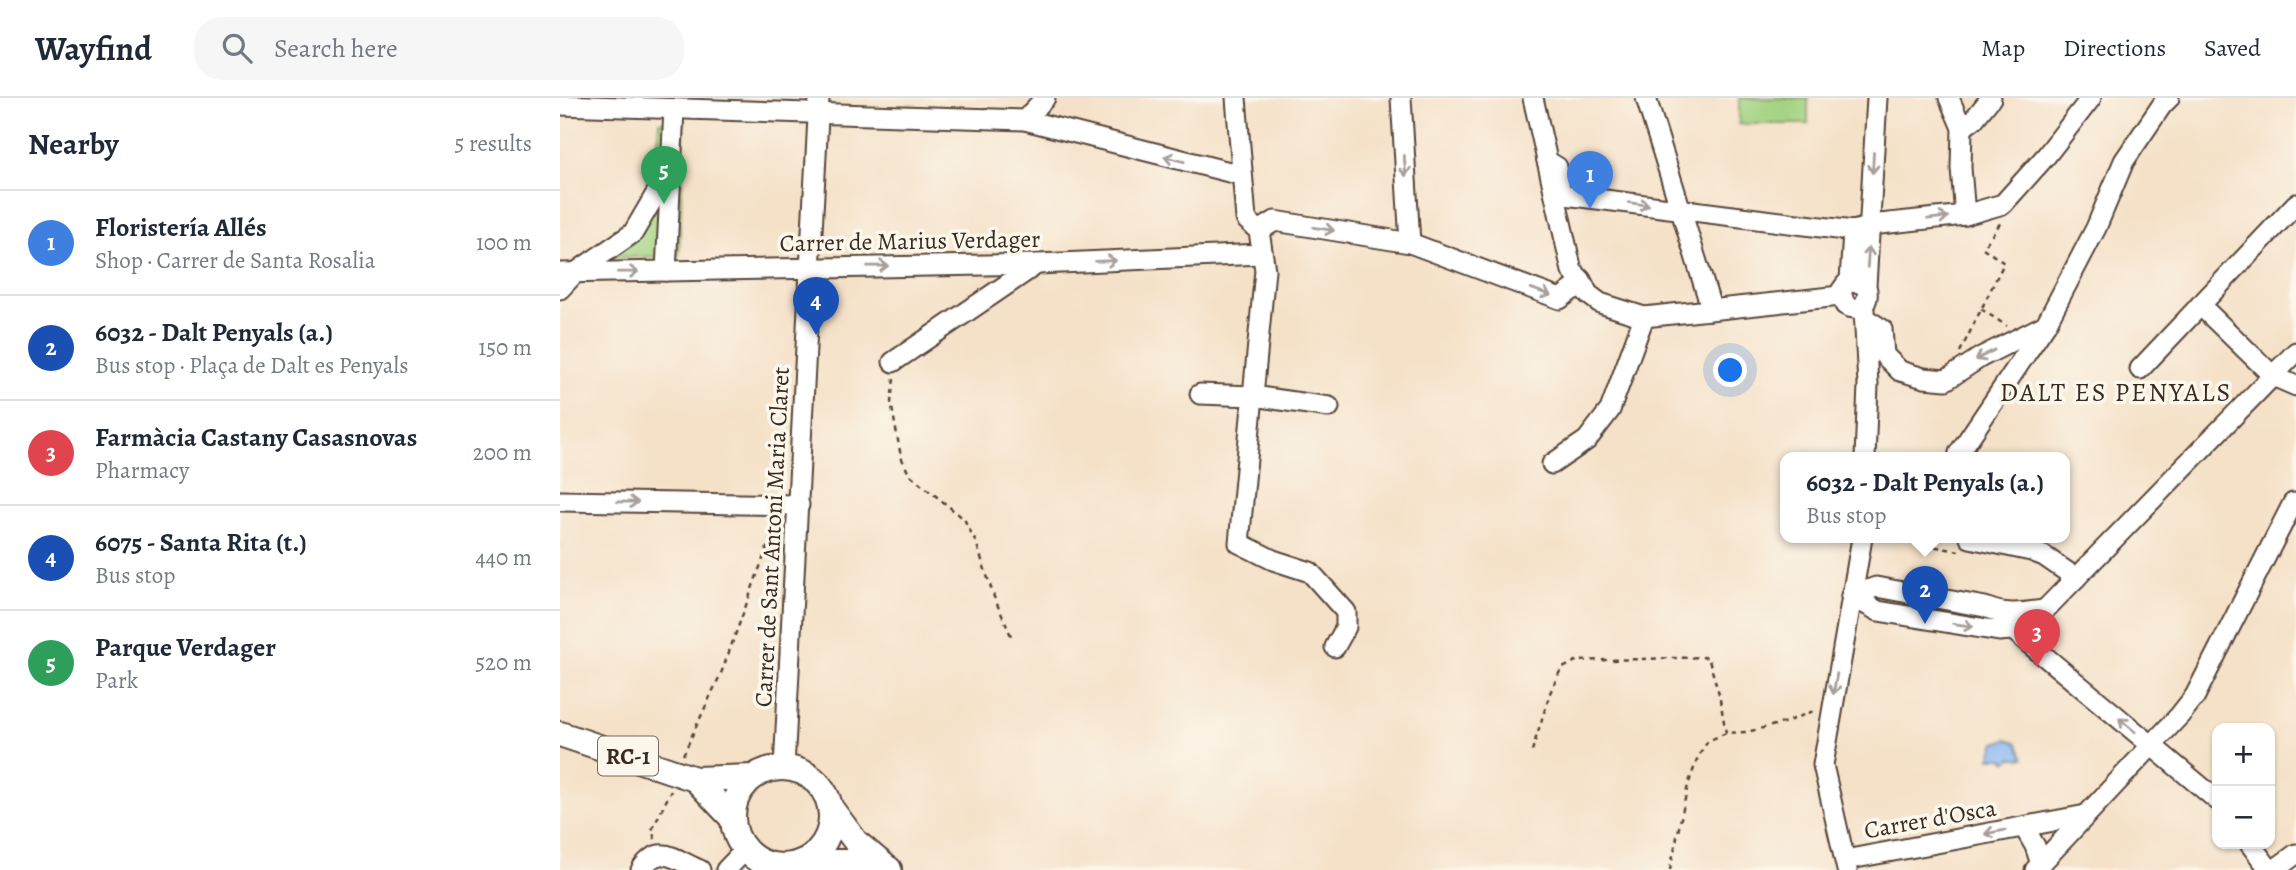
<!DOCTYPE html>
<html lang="en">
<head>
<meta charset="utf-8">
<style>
  :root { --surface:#fff; --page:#f6f6f7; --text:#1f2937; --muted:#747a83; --line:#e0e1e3; --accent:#b5179e }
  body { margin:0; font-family:Alegreya,serif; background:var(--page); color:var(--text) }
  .controls { position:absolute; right:21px; bottom:21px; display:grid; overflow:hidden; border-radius:14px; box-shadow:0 2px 5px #0004 }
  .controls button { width:63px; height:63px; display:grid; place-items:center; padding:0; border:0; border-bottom:2px solid var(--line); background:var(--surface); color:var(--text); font:35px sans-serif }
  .you { position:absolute; left:1171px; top:273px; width:24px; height:24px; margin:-18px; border:5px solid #fff; border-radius:50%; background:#1a73e8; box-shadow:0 0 0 10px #1a73e833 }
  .badge { display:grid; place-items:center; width:46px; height:46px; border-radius:50%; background:var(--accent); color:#fff; font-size:23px; font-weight:700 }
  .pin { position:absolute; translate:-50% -58px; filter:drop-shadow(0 2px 4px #0008) }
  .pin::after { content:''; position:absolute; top:37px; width:24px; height:21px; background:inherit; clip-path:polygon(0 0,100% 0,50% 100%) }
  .popup { position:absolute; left:1220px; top:354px; width:290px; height:91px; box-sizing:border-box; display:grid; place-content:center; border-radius:14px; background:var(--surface); filter:drop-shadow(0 2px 5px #0005); font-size:23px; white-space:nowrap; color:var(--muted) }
  .popup b { font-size:26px; color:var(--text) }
  .popup::after { content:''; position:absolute; left:50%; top:100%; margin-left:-14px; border:14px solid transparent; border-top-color:var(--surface) }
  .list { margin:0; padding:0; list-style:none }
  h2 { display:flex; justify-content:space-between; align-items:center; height:91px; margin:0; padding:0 28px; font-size:30px }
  h2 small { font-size:23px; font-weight:400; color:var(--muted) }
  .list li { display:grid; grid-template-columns:46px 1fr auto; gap:21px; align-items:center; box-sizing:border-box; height:105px; padding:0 28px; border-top:2px solid var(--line) }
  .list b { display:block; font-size:26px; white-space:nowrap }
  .list p { margin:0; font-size:23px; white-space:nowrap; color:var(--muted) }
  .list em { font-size:23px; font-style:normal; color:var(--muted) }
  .icon { flex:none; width:38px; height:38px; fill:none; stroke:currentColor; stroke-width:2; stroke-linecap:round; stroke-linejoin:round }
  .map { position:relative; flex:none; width:1736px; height:772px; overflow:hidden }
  header { display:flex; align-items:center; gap:42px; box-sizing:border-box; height:98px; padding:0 35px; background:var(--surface); border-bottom:2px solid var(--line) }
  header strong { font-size:33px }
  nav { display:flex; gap:38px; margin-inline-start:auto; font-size:24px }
  .search { width:490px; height:63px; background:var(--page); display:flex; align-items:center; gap:18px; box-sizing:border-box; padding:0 24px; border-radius:28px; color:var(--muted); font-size:26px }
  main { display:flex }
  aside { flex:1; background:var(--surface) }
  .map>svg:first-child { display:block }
</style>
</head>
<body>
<header>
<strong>Wayfind</strong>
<div class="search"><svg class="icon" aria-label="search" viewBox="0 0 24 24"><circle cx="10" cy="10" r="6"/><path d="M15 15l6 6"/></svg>Search here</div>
<nav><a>Map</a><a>Directions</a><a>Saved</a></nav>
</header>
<main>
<aside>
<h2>Nearby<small>5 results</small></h2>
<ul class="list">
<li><span class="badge" style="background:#3f7fe0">1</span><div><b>Floristería Allés</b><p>Shop · Carrer de Santa Rosalia</p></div><em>100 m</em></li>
<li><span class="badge" style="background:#1a4fb4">2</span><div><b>6032 - Dalt Penyals (a.)</b><p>Bus stop · Plaça de Dalt es Penyals</p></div><em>150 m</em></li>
<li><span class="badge" style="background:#e0444e">3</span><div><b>Farmàcia Castany Casasnovas</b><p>Pharmacy</p></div><em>200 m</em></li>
<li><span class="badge" style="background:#1a4fb4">4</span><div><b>6075 - Santa Rita (t.)</b><p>Bus stop</p></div><em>440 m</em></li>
<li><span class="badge" style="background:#2e9e5b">5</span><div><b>Parque Verdager</b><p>Park</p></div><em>520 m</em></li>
</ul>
</aside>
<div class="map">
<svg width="1736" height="772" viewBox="0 0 1736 772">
  <rect width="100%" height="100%" fill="#fbf7ec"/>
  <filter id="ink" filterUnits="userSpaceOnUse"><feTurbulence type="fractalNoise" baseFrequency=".0143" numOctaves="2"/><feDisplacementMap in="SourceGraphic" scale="14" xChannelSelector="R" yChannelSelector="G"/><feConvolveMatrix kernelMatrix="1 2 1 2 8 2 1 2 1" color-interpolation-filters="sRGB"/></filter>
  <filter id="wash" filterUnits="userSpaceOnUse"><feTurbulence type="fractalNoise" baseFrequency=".00686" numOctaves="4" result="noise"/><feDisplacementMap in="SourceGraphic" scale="28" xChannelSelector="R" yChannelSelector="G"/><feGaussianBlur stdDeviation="1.57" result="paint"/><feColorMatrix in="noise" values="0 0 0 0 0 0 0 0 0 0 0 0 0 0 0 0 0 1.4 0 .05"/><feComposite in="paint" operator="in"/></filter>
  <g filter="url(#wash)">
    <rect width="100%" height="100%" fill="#f5e1c8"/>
    <!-- green -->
    <g fill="#a2d280" stroke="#6e7e4f" stroke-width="2">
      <rect x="1179" y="0" width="69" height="26"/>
      <polygon points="124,23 119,158 32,160 78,125 96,87 99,24"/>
    </g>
    <!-- water -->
    <polygon fill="#86b7f2" stroke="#607088" stroke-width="2" points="1447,641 1457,645 1464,660 1452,660 1447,664 1443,660 1430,660 1436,645"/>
  </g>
  <g filter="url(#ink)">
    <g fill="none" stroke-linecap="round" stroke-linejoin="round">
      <!-- minor casing -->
      <g stroke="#574538" stroke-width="23">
        <g id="minor">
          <polyline points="676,0 686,121 699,133 705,172 679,445 713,462 750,474 786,514 786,529 775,549"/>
          <polyline points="841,0 850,145"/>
          <polyline points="973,0 1012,173 1021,182 1028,196 1040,205 1084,219 1280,198"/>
          <polyline points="1086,0 1149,203 1149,212"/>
          <polyline points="1389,0 1402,30 1401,70 1405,117"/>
          <polyline points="0,7 465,22 681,77"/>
          <polyline points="465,22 485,0"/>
          <polyline points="1402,30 1414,21 1431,0"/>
          <polyline points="987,63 997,69 1001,96 1005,97 1293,133 1320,126 1405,117 1443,106 1486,58 1531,0"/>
          <polyline points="699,133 715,123 850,145 1000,201 1012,192 1023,188"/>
          <polyline points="106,173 114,11"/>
          <polyline points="0,175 478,166 701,156"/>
          <polyline points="1290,183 1293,133"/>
          <path d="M1306 188 1295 183 1286 186 1281 193 1285 207C1301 216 1311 204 1306 188L1317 0"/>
          <polyline points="0,191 15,175 73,135 111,70"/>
          <polyline points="1640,207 1713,278 1736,288"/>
          <polyline points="1304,212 1308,287 1305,360"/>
          <polyline points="1306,221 1322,231 1324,257 1340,273 1364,280 1386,282 1421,259 1485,227"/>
          <polyline points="333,264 477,166"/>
          <polyline points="1580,271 1736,106"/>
          <polyline points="640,296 693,298 769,309"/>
          <polyline points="1398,360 1399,355 1486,226 1536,130 1564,63 1602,7 1609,0"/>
          <polyline points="992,366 1027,342 1050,312 1084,219"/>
          <polyline points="0,403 239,407"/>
          <polyline points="1410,440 1471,453 1484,458 1516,480"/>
          <polyline points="1291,498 1318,513 1439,533 1463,531 1472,525 1736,254"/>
          <path d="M1291 498 1316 489 1425 509C1445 518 1462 515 1483 512"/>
          <polyline points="1440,515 1453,532 1657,702"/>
          <polyline points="224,670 259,0"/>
          <polyline points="1464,729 1475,748 1481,766"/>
          <polyline points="1690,746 1710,772"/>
          <polyline points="1285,762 1526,717"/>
          <path d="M81 772C100 743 116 763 140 772"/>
          <polyline points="166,772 185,752"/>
          <polyline points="1287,772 1263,667 1302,440"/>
          <polyline points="1475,772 1620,617 1635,598 1733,405"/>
          <polyline points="1714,772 1736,756"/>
        </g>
      </g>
      <!-- major casing -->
      <g stroke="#574538" stroke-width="28">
        <g id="major">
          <polyline points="0,636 135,681 193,679"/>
          <circle cx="222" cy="719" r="49"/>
          <polyline points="135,681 172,720"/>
          <polyline points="270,709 296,744 327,770"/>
          <polyline points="241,764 286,764 329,771"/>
        </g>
      </g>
      <!-- path -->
      <g stroke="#574538" stroke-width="2.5" stroke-dasharray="5 5" stroke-linecap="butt">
        <polyline points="1421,211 1447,228"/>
        <polyline points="1400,254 1444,165 1423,150 1441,124"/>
        <polyline points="334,281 331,304 341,359 349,376 404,421 416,444 434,499 452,540"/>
        <polyline points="1326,440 1399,453"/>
        <polyline points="972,653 990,595 1001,571 1016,563 1148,559 1159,596 1166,635"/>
        <polyline points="123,657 162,573 215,428 220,428"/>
        <polyline points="95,741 92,732 111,693"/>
        <polyline points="1110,772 1128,687 1138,659 1148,643 1166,635 1187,634 1223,625 1256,612"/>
      </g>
      <!-- minor -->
      <use href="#minor" stroke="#fff" stroke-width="19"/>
      <!-- major -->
      <use href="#major" stroke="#fff" stroke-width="24"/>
    </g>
    <!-- one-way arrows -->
    <defs><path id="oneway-shaft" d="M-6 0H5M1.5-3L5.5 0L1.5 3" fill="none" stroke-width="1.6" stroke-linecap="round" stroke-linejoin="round" transform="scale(1.75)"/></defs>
    <g stroke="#a79f9a">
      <use href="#oneway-shaft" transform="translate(614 61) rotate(-166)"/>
      <use href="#oneway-shaft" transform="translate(1313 65) rotate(93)"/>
      <use href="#oneway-shaft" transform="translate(845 68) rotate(86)"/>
      <use href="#oneway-shaft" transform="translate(1079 106) rotate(7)"/>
      <use href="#oneway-shaft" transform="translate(1378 120) rotate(-6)"/>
      <use href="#oneway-shaft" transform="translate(764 131) rotate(9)"/>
      <use href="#oneway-shaft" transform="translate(1308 159) rotate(-86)"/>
      <use href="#oneway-shaft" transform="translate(546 163) rotate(-2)"/>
      <use href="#oneway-shaft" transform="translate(318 168) rotate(-1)"/>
      <use href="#oneway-shaft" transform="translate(68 174) rotate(-1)"/>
      <use href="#oneway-shaft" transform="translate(981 194) rotate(20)"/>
      <use href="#oneway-shaft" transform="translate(1425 257) rotate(152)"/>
      <use href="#oneway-shaft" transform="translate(68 404) rotate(1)"/>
      <use href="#oneway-shaft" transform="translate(1403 527) rotate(9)"/>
      <use href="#oneway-shaft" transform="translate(1275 586) rotate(100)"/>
      <use href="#oneway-shaft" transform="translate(1567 627) rotate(-140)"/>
      <use href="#oneway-shaft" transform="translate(1435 734) rotate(170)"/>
    </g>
  </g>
  <g text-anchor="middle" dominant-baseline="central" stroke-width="7" stroke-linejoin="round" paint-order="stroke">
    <!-- shield labels -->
    <rect fill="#fbf7ec" stroke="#75685c" stroke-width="2" x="38" y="638.5" width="60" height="39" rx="5"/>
    <g font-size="23" font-weight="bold" fill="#3b2a1e">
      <text x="68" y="658">RC-1</text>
    </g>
    <!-- street labels -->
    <g font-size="24" fill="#3b2a1e" stroke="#fbf7ec">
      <text transform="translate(350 143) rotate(-1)">Carrer de Marius Verdager</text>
      <text transform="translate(212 439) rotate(-87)">Carrer de Sant Antoni Maria Claret</text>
      <text transform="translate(1370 721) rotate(-10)">Carrer d'Osca</text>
    </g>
    <!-- neighbourhood labels -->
    <g font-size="26" letter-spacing="2" fill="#3b2a1e" stroke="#fbf7ec">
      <text x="1556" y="294">DALT ES PENYALS</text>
    </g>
  </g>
</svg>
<div class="controls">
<button>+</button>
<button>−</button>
</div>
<div class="you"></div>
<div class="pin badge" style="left:1030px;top:111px;background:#3f7fe0">1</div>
<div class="pin badge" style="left:1365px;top:526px;background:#1a4fb4">2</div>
<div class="popup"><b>6032 - Dalt Penyals (a.)</b>Bus stop</div>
<div class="pin badge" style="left:1477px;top:569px;background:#e0444e">3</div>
<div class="pin badge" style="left:256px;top:237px;background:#1a4fb4">4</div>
<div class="pin badge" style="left:104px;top:106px;background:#2e9e5b">5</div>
</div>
</main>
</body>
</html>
